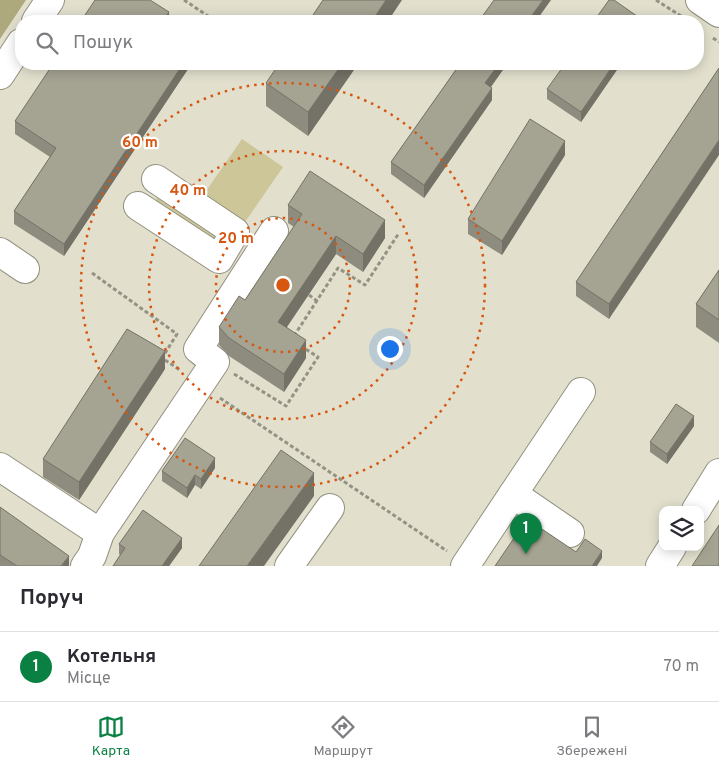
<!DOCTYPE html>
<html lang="uk">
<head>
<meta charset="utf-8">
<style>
  :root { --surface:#fff; --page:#f2f2f3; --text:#2b2b33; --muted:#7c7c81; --line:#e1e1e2; --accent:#0b8043 }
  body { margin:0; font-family:Overpass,sans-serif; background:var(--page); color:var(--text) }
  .controls { position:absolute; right:15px; bottom:15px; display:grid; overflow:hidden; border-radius:10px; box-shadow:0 2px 12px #0003 }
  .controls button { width:45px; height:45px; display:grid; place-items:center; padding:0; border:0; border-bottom:1px solid var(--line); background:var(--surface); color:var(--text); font:25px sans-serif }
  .you { position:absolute; left:389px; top:348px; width:18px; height:18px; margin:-12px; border:4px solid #fff; border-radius:50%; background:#1a73e8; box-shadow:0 0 0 8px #1a73e833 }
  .badge { display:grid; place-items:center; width:32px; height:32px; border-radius:50%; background:var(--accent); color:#fff; font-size:16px; font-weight:700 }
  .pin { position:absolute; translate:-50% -41px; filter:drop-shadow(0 1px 2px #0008) }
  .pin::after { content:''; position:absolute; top:26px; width:18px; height:15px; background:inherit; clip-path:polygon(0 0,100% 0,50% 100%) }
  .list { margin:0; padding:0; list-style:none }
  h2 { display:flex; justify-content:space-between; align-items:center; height:65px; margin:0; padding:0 20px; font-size:21px }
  h2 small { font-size:16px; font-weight:400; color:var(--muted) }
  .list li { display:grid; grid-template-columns:32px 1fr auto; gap:15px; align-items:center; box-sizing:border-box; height:70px; padding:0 20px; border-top:1px solid var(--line) }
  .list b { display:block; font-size:19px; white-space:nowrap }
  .list p { margin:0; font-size:16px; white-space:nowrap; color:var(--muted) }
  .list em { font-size:16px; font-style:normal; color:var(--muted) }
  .icon { flex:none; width:28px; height:28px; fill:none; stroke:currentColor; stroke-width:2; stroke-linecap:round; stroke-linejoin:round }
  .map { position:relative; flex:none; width:719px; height:566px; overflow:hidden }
  .search { position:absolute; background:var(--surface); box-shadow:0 2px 12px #0003; left:15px; right:15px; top:15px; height:55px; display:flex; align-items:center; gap:12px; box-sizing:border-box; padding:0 18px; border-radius:20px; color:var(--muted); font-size:19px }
  .sheet { height:135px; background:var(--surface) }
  nav { display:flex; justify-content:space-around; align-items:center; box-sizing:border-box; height:70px; border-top:1px solid var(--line); background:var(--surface); font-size:14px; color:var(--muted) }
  nav a { display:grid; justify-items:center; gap:2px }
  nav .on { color:var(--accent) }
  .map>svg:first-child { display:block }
</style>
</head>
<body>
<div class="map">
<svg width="719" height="566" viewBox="0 0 719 566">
  <rect width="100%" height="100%" fill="#e2e0cd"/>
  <!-- green -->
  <g fill="#ccc699">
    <polygon points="242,139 283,167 245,222 204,194"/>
    <polygon points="161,192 219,232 211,244 153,204"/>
  </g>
  <!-- forest -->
  <polygon fill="#aea97c" points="0,0 26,0 0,39"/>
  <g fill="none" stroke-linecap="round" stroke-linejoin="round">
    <!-- minor casing -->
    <g stroke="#92907f" stroke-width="30">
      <g id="minor">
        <polyline points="700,0 719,13"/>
        <polyline points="138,206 219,259 235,232 156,179"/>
        <polyline points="0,252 25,269"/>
        <polyline points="0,467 100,533"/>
        <polyline points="513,494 570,533"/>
        <polyline points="696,510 719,473"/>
        <polyline points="85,566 92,556 100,533 215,362 198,349 274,231"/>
        <polyline points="289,566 330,508"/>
        <polyline points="465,566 581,392"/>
        <polyline points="660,566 672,547"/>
      </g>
    </g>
    <!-- major casing -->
    <g stroke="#92907f" stroke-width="30">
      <g id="major">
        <polyline points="36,21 50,0"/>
        <polyline points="0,75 21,43"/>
      </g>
    </g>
    <!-- path -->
    <g stroke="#939285" stroke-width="3" stroke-dasharray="4 2.5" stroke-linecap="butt">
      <polyline points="184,0 208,16"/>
      <polyline points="656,0 681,16"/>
      <polyline points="713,38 719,42"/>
      <polyline points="92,273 177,334 162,358 180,370"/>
      <polyline points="309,295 317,301"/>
      <polyline points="294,336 338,268 365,285 399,233"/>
      <polyline points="234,374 286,406 318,357 304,348"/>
      <polyline points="220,398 447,551"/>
    </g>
    <!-- minor -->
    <use href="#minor" stroke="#fff" stroke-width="28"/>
    <!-- major -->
    <use href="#major" stroke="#fff" stroke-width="28"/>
  </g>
  <!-- wall -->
  <g fill="#8e8c7e">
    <polygon points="190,64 190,66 64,256 14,224 14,211 50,157 15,134 15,121"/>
    <polygon points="358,64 308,136 266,106 266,83"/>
    <polygon points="460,64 507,64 491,87 492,100 424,198 391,174 391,162"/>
    <polygon points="621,64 581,122 547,99 547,89"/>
    <polygon points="719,68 609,319 576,296 576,282"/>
    <polygon points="565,155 502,255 468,234 468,219"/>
    <polygon points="288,205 385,238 363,272 336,254 287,327 306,358 284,392 229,356 219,345 219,327 245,300 294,227 288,223"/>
    <polygon points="719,270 719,343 696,327 696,304"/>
    <polygon points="165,369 79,500 43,477 43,459"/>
    <polygon points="694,426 667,464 650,452 650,442"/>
    <polygon points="215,468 201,489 195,485 187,498 162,481 162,471"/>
    <polygon points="0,507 61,566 0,566"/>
    <polygon points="119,544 182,548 169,566 113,566 120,555 119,554"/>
  </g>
  <!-- shaded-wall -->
  <g fill="#747266">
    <polygon points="386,0 402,0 388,21 372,21"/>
    <polygon points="543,0 551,0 536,21 528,21"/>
    <polygon points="169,12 169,21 162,21"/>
    <polygon points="183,64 190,64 190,66 64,256 64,244"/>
    <polygon points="342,64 358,64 308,136 308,112"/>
    <polygon points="499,64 507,64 485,95 485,83"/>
    <polygon points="614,64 621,64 581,122 581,112"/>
    <polygon points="492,88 492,100 424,198 424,185"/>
    <polygon points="719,140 719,155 609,319 609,304"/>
    <polygon points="565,141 565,155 502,255 502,241"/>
    <polygon points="385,220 385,238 363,272 363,254"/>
    <polygon points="336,236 336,254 278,340 278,322"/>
    <polygon points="306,340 306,358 284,392 284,374"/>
    <polygon points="165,351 165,369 79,500 79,482"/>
    <polygon points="694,416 694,426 667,464 667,454"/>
    <polygon points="215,458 215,468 201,489 201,479"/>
    <polygon points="314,473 314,496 264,566 247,566"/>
    <polygon points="195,475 195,485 187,498 187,488"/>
    <polygon points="182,538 182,548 169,566 162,566"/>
    <polygon points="602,551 602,558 597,566 592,566"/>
    <polygon points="69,556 69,566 61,566"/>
  </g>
  <!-- building -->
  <g fill="#a5a392" stroke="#747266">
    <polygon points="95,0 150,0 169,12 162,21 81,21"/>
    <polygon points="323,0 386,0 372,21 309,21"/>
    <polygon points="494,0 543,0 528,21 479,21"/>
    <polygon points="609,0 614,0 644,21 594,21"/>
    <polygon points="53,64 183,64 64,244 14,211 56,148 15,121"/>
    <polygon points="279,64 342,64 308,112 266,83"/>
    <polygon points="460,64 499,64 485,83 492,88 424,185 391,162"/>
    <polygon points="565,64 614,64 581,112 547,89"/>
    <polygon points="719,68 719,140 609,304 576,282"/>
    <polygon points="530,119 565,141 502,241 468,219"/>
    <polygon points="310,171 385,220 363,254 336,236 278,322 306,340 284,374 229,338 219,327 239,296 245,300 302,214 288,205"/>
    <polygon points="719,270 719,320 696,304"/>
    <polygon points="127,329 165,351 79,482 43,459"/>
    <polygon points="676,404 694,416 667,454 650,442"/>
    <polygon points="185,438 215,458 201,479 195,475 187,488 162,471"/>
    <polygon points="281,450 314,473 247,566 199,566"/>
    <polygon points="0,507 69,556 61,566 17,566 0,555"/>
    <polygon points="143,510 182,538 162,566 113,566 125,548 119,544"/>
    <polygon points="527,519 576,552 585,539 602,551 592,566 495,566"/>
    <polygon points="719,525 719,566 692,566"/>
  </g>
  <!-- distance rings -->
  <g fill="none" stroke="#d75610" stroke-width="2.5" stroke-dasharray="2.5 5">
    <circle cx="283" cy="285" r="67"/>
    <circle cx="283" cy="285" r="134"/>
    <circle cx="283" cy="285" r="202"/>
  </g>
  <circle cx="283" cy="285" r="8" fill="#d75610" stroke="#fff" stroke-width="2.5"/>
  <g font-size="15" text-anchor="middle" font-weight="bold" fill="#d75610" stroke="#fff" stroke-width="4.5" stroke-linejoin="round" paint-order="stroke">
    <text x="140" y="147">60 m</text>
    <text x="188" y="195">40 m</text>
    <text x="236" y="243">20 m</text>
  </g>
</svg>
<div class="controls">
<button><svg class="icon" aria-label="layers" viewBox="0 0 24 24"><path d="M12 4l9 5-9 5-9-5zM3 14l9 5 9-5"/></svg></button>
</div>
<div class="you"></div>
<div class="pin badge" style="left:526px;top:554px">1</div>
<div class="search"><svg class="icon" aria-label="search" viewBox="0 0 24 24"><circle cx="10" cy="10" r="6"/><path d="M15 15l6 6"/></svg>Пошук</div>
</div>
<section class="sheet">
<h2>Поруч<small></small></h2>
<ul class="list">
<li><span class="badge">1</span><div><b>Котельня</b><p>Місце</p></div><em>70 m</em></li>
</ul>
</section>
<nav>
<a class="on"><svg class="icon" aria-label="map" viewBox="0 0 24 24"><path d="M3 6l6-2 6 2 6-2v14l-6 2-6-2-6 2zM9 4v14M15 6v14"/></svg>Карта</a>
<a><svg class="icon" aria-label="directions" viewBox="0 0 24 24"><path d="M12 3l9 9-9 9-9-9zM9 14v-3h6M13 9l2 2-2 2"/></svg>Маршрут</a>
<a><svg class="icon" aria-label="saved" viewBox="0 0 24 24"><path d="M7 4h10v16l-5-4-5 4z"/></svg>Збережені</a>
</nav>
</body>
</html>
